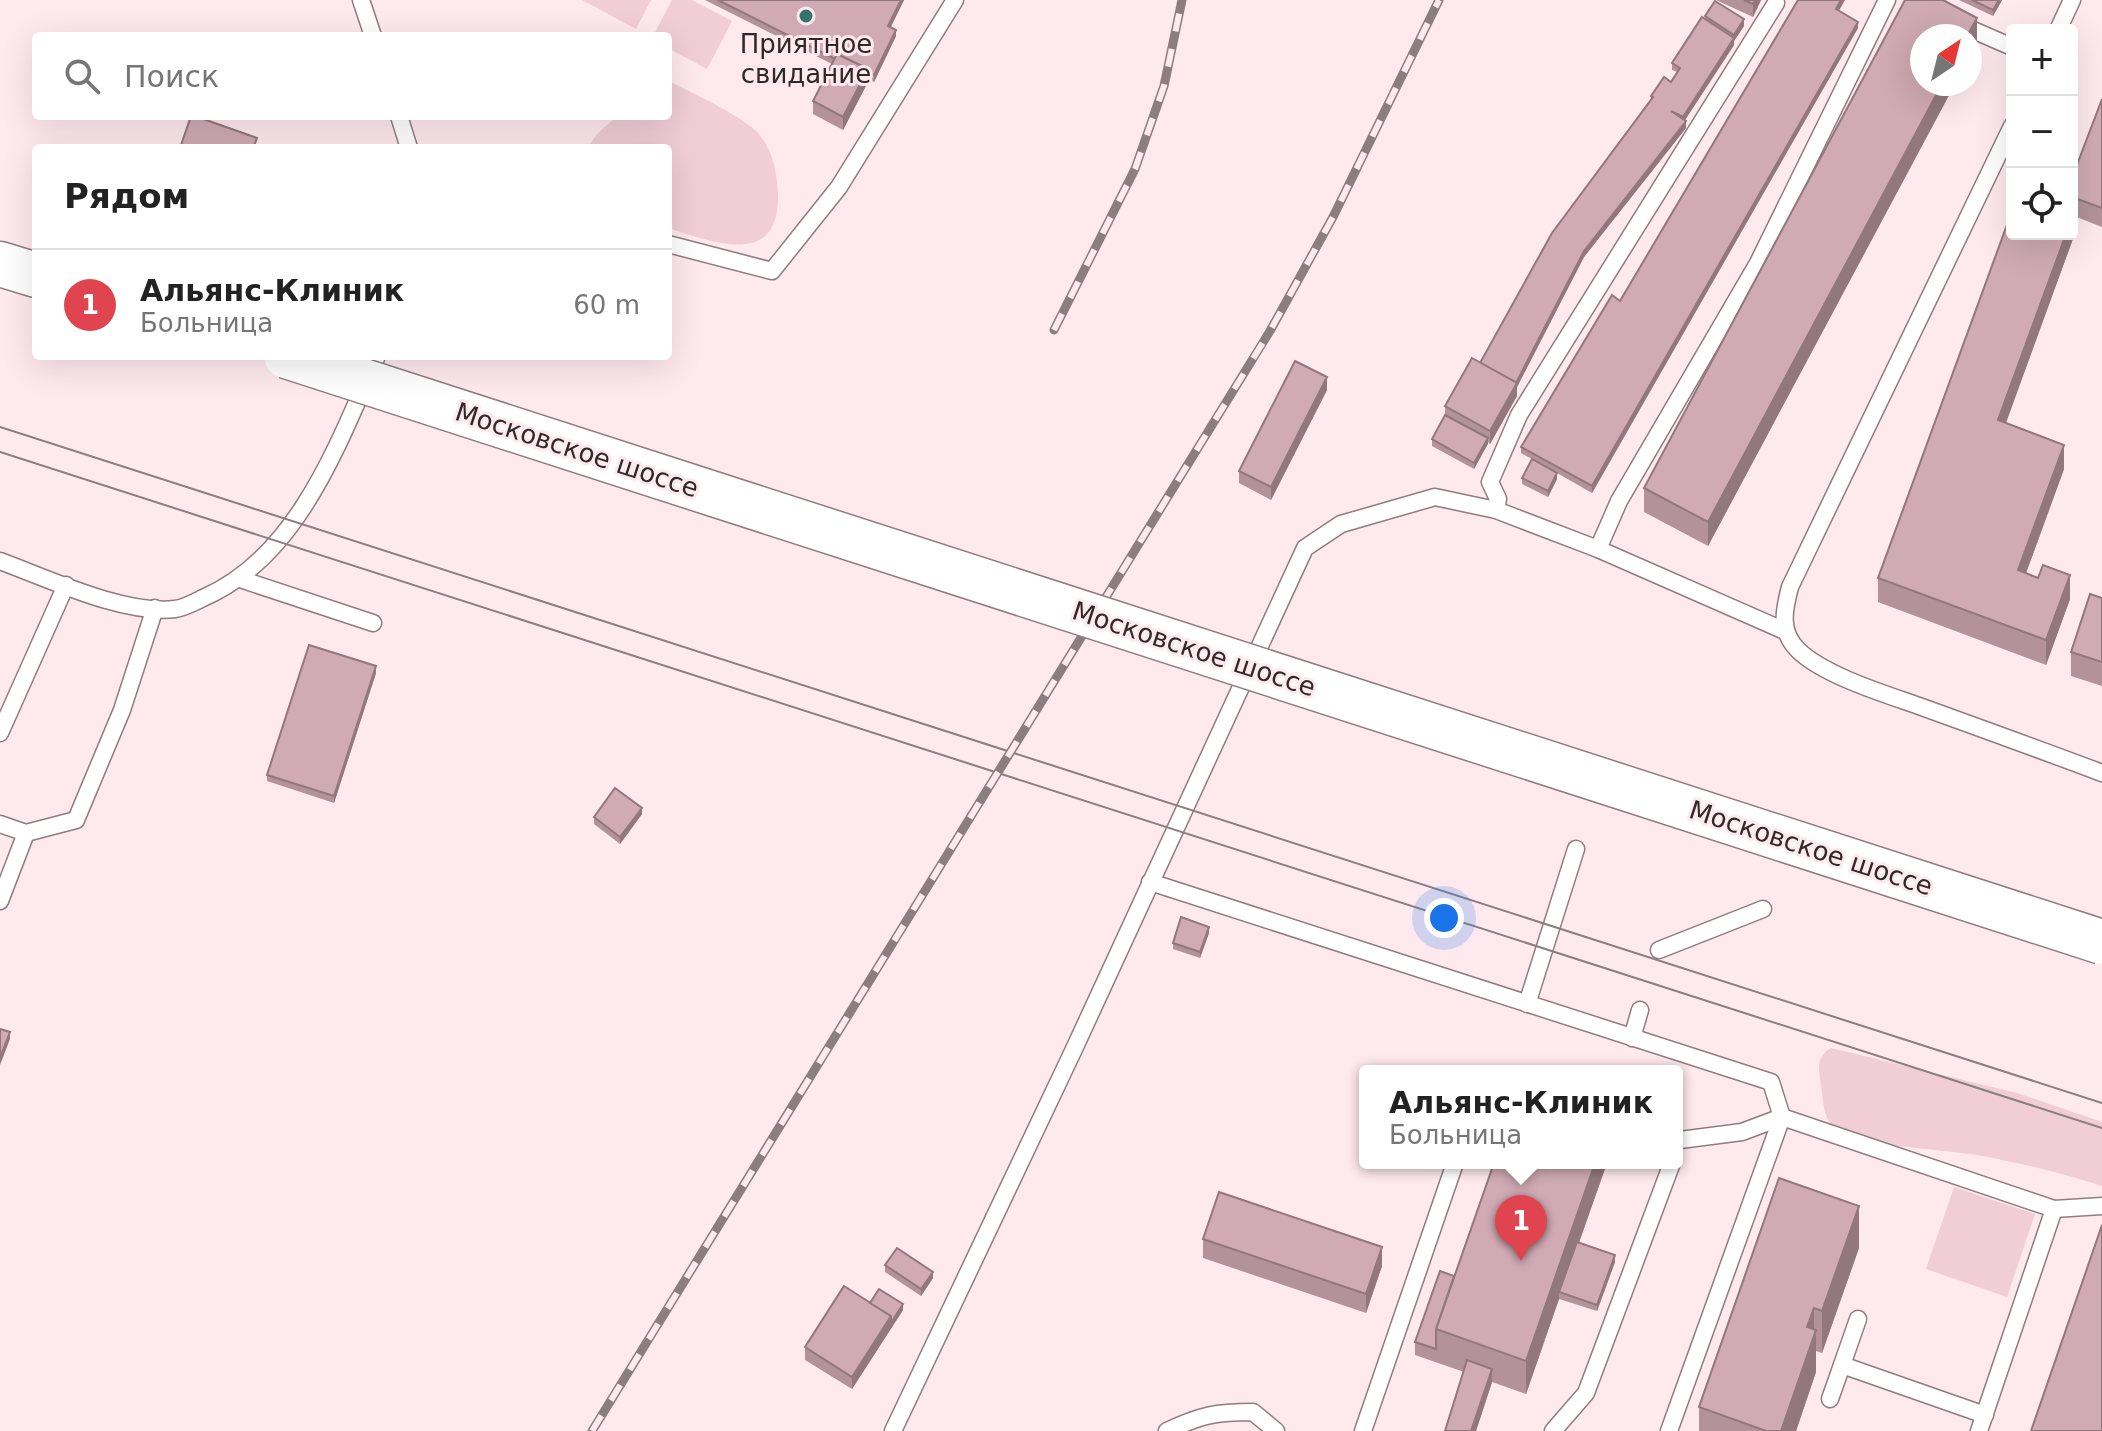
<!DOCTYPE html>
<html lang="ru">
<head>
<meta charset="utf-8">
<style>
  :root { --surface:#fff; --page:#f2f2f2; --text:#222; --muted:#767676; --line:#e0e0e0; --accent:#d93025 }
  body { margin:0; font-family:"DejaVu Sans",sans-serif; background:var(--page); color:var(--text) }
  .controls { position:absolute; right:24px; top:24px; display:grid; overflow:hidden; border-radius:8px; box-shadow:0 8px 32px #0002 }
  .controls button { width:72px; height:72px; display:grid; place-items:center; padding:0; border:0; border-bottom:2px solid var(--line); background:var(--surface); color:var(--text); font:40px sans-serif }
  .compass { position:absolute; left:1910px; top:24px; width:72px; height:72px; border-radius:50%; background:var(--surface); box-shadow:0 8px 32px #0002; rotate:35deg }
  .you { position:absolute; left:1444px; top:918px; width:28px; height:28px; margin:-20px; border:6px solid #fff; border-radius:50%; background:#1a73e8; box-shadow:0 0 0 12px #1a73e833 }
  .badge { display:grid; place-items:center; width:52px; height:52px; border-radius:50%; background:var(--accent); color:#fff; font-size:26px; font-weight:700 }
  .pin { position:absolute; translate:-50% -66px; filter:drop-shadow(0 2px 4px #0008) }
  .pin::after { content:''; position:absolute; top:42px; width:28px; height:24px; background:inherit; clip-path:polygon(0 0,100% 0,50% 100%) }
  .popup { position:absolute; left:1359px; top:1065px; width:324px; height:104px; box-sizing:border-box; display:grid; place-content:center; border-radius:8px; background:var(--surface); filter:drop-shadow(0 2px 6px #0005); font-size:26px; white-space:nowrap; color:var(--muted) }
  .popup b { font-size:30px; color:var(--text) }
  .popup::after { content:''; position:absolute; left:50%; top:100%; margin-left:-16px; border:16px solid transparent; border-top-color:var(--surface) }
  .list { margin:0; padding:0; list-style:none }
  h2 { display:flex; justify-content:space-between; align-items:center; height:104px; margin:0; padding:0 32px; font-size:34px }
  h2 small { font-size:26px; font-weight:400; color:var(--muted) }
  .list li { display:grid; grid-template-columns:52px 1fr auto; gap:24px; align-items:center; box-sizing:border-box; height:112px; padding:0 32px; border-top:2px solid var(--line) }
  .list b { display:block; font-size:30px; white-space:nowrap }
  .list p { margin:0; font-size:26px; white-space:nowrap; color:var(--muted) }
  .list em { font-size:26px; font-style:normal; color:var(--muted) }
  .icon { flex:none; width:44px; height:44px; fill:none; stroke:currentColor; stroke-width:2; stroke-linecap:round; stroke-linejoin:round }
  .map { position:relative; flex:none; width:2102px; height:1431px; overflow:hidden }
  .search { position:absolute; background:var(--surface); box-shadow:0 8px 32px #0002; left:32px; top:32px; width:640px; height:88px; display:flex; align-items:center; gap:20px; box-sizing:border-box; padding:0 28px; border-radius:8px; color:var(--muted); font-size:30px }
  .panel { position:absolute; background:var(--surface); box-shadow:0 8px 32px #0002; left:32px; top:144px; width:640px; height:216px; border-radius:8px }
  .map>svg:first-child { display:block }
</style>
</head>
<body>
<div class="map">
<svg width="2102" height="1431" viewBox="0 0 2102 1431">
  <rect width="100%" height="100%" fill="#fee9ef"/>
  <!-- green -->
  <g fill="#f0cdd7">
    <polygon points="582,0 651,0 636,29"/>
    <polygon points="672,0 692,0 732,21 707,69 668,48 668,36 653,36"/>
    <path d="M668 81C686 89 747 119 758 133 773 150 777 172 778 195 779 269 713 242 668 228V148H587L597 134 617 116H668Z"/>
    <path d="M1831 1048 2017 1093 2102 1122V1186C2061 1172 2019 1163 1977 1155 1943 1149 1857 1147 1833 1126 1822 1116 1823 1093 1820 1079 1818 1066 1818 1055 1831 1048Z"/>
    <polygon points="1954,1187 2035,1214 2007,1297 1926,1269"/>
  </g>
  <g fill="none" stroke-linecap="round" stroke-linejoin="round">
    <!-- service casing -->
    <g stroke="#8f7c81" stroke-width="19">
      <g id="service">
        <polyline points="361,0 373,36"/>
        <polyline points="1957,23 2012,47"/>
        <polyline points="2058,30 2072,0"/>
        <polyline points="399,116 409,148"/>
        <path d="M2012 126 1790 587C1784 610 1779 631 1798 650 1823 675 1885 694 1919 706 1980 728 2041 750 2102 773"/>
        <polyline points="668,244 772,271 839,187 955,0"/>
        <polyline points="1496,510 1498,499 1490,482 1519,415 1776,3"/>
        <polyline points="1598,549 1619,501 1758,263 1887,0"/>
        <path d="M0 561C49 579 124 615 175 609 184 608 195 602 203 598 298 557 338 444 377 356"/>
        <polyline points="240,579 373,623"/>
        <polyline points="0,733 66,585"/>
        <polyline points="0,824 26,833 76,820 122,710 155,608"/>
        <polyline points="1150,882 1771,1082 1782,1117 1742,1132 1680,1140"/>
        <polyline points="0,901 26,833"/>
        <polyline points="1659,950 1763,909"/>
        <polyline points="1527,1004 1576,849"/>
        <polyline points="1632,1038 1640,1010"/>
        <polyline points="1842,1365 1858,1319"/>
        <polyline points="1830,1399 1842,1365 1985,1415"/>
        <polyline points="893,1431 1075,1047 1305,548 1341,524 1435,497 1496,510 1598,549 1785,631"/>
        <path d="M1167 1431C1201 1415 1216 1412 1253 1412L1276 1431"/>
        <polyline points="1363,1431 1455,1163"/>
        <polyline points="1553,1431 1586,1393 1672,1163"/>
        <polyline points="1669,1431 1782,1117 2054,1209 2102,1206"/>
        <polyline points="1979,1431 2054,1209"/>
      </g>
    </g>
    <!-- primary casing -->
    <g stroke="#8f7c81" stroke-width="47">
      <polyline id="primary" points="0,264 36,275"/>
    </g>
    <!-- service -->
    <use href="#service" stroke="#fff" stroke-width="16"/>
    <!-- primary -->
    <use href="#primary" stroke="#fff" stroke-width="44"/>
    <!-- tram -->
    <g stroke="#8b7d81" stroke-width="2">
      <polyline points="0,427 2102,1103"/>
      <polyline points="0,452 2102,1128"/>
    </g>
    <!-- rail casing -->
    <g stroke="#8b7d81" stroke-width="9">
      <g id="rail">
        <polyline points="1054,330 1135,169 1164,86 1182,0"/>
        <polyline points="592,1431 1270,331 1333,217 1439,0"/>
      </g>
    </g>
    <!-- rail -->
    <use href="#rail" stroke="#fee9ef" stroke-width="6" stroke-dasharray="18" stroke-linecap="butt"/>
    <!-- primary-bridge casing -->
    <g stroke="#8f7c81" stroke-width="47" stroke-linecap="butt">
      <polyline id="primary-bridge" points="286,356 2102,942"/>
    </g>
    <!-- primary-bridge -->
    <use href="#primary-bridge" stroke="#fff" stroke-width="44"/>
  </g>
  <!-- wall -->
  <g fill="#b3929c">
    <polygon points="705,0 904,0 891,27 896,36 874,82 868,79 868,82 843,130 813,114 813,101 832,64"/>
    <polygon points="1716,0 1761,0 1753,17"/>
    <polygon points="1905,0 1943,0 1977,18 1977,42 1970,55 1970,36 1922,36 1922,84 1955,84 1708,546 1644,512 1644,488"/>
    <polygon points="1959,0 2002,0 1993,16"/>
    <polygon points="1839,11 1858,28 1592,493 1557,473 1557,479 1548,497 1522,484 1522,478 1532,459 1521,453 1521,447 1620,301"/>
    <polygon points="1705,16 1744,26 1734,41 1734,45 1685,120 1686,128 1584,257 1517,387 1517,396 1490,444 1488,442 1474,469 1432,446 1432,439 1445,416 1445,406 1480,363 1651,100 1651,96 1671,82 1677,72 1672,70 1672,63 1705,19"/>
    <polygon points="2102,99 2102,227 2074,216 2074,236 2005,423 2064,469 2026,573 2070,599 2046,665 1878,602 1878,578 2072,234 2072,178"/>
    <polygon points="1327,390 1271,500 1239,483 1239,471"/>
    <polygon points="2102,598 2102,686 2071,676 2071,652"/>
    <polygon points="376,673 334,803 267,781 267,775"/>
    <polygon points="642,814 620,844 594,824 594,817"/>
    <polygon points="1209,933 1200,958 1173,949 1173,943"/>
    <polygon points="1494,1163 1607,1163 1579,1243 1615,1262 1597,1311 1559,1299 1526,1394 1492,1382 1476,1431 1445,1431 1464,1372 1415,1355 1415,1342 1454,1276"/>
    <polygon points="1203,1239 1382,1266 1366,1313 1203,1258"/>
    <polygon points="1859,1248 1822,1353 1816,1351 1816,1372 1796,1431 1699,1431 1699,1407"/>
    <polygon points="885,1265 933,1278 921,1296 885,1272"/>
    <polygon points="870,1303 903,1310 852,1389 805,1360 805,1347"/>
  </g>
  <!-- shaded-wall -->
  <g fill="#92777f">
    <polygon points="901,0 904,0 888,32 888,26"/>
    <polygon points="1755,0 1761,0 1753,17 1753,4"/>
    <polygon points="1841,0 1845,0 1836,16 1836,9"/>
    <polygon points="1999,0 2002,0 1993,16 1993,10"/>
    <polygon points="1977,18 1977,42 1970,55 1970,36 1967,36"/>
    <polygon points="1744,19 1744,26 1734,41 1734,45 1683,123 1683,117 1734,39 1734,35"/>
    <polygon points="1858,22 1858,28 1592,493 1592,486"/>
    <polygon points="896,30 896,36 874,82 874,75"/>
    <polygon points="868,69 868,82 843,130 843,117"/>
    <polygon points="1942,84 1955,84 1708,546 1708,522"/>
    <polygon points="1686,121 1686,128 1584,257 1517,387 1517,396 1490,444 1490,431 1584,251"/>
    <polygon points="2074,212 2074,236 1998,445 1998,420 2066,234 2072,234 2072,217"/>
    <polygon points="1327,377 1327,390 1271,500 1271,487"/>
    <polygon points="1488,438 1488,444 1474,469 1474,463"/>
    <polygon points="2064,445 2064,469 2018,595 2018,570"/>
    <polygon points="1557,473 1557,479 1548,497 1548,491"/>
    <polygon points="2070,575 2070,599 2046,665 2046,640"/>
    <polygon points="376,666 376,673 334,803 334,796"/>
    <polygon points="642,808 642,814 620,844 620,837"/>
    <polygon points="1209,927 1209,933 1200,958 1200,952"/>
    <polygon points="10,1032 10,1039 0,1065 0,1058"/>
    <polygon points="1595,1163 1607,1163 1561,1293 1559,1292 1559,1299 1526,1394 1526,1361"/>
    <polygon points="1859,1206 1859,1248 1822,1353 1822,1311"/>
    <polygon points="1382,1247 1382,1266 1366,1313 1366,1294"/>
    <polygon points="1615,1255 1615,1262 1597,1311 1597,1305"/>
    <polygon points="933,1272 933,1278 921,1296 921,1289"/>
    <polygon points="903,1304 903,1310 852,1389 852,1377 891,1316"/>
    <polygon points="1814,1308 1814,1336 1816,1330 1816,1372 1796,1431 1781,1431 1807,1327"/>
    <polygon points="1492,1369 1492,1382 1476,1431 1471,1431"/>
  </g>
  <!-- building -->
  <g fill="#d0aab5" stroke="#92777f" stroke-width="2">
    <polygon points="718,0 901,0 888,26 896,30 874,75 868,72 868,69 837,54 835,59"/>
    <polygon points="1744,0 1755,0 1753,4"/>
    <polygon points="1798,0 1841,0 1836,9 1858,22 1592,486 1521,447 1612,295 1620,301"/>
    <polygon points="1905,0 1943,0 1977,18 1967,36 1922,36 1922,84 1942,84 1708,522 1644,488"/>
    <polygon points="1972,0 1999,0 1993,10"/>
    <polygon points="1715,1 1744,19 1734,35 1705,16"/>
    <polygon points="1702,17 1734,38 1683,117 1671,111 1686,121 1584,251 1516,383 1480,363 1552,233 1653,97 1651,96 1664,77 1671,82 1680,68 1672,63"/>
    <polygon points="837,54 868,69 843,117 813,101"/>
    <polygon points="2102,99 2102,208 2072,197 2072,178"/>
    <polygon points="191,116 195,116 257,138 253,148 180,148"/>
    <polygon points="2012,211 2012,234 2066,234 1998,420 2064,445 2018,570 2038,578 2043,565 2070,575 2046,640 1878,578"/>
    <polygon points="1472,358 1517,383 1490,431 1445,406"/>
    <polygon points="1295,361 1327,377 1271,487 1239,471"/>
    <polygon points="1445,415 1488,438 1474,463 1432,439"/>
    <polygon points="1532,459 1557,473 1548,491 1522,478"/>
    <polygon points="2090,594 2102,598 2102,662 2071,652"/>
    <polygon points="309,645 376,666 334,796 267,775"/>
    <polygon points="615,788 642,808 620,837 594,817"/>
    <polygon points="1181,917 1209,927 1200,952 1173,943"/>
    <polygon points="0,1029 10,1032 0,1058"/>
    <polygon points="1494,1163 1595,1163 1526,1361 1436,1329"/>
    <polygon points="1779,1178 1859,1206 1822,1311 1814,1308 1807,1327 1816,1330 1781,1431 1766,1431 1699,1407"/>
    <polygon points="1219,1192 1382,1247 1366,1294 1203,1239"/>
    <polygon points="2102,1225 2102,1431 2031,1431"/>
    <polygon points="1577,1242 1615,1255 1597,1305 1559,1292"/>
    <polygon points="897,1248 933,1272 921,1289 885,1265"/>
    <polygon points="1440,1271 1454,1276 1436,1329 1436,1349 1415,1342"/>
    <polygon points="844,1286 891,1316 852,1377 805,1347"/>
    <polygon points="879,1289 903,1304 891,1323 891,1316 870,1303"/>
    <polygon points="1467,1360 1492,1369 1471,1431 1445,1431"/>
  </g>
  <!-- markers -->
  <circle fill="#317569" stroke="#fee9ef" stroke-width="3" cx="806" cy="16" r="8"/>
  <g text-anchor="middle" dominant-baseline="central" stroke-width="6" stroke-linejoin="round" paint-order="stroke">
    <!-- poi labels -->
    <g font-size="26" fill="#30292b" stroke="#fee9ef">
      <text x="806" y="44">Приятное<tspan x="806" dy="30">свидание</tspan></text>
    </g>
    <!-- street labels -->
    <g font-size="26" fill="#30292b" stroke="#fee9ef">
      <text transform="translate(577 450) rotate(18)">Московское шоссе</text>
      <text transform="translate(1194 649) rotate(18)">Московское шоссе</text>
      <text transform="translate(1811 848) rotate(18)">Московское шоссе</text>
    </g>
  </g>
</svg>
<div class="controls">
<button>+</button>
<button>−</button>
<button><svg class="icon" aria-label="locate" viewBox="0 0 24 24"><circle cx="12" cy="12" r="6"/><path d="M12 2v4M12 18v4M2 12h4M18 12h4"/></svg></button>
</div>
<svg class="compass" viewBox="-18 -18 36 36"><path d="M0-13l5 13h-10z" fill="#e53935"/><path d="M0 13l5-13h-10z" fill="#767676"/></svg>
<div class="you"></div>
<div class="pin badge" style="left:1521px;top:1261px;background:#e0444e">1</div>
<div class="popup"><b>Альянс-Клиник</b>Больница</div>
<div class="search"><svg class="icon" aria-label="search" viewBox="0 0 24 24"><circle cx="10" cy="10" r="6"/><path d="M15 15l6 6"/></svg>Поиск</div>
<section class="panel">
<h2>Рядом<small></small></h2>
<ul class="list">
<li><span class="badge" style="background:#e0444e">1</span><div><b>Альянс-Клиник</b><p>Больница</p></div><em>60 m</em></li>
</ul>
</section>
</div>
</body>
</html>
